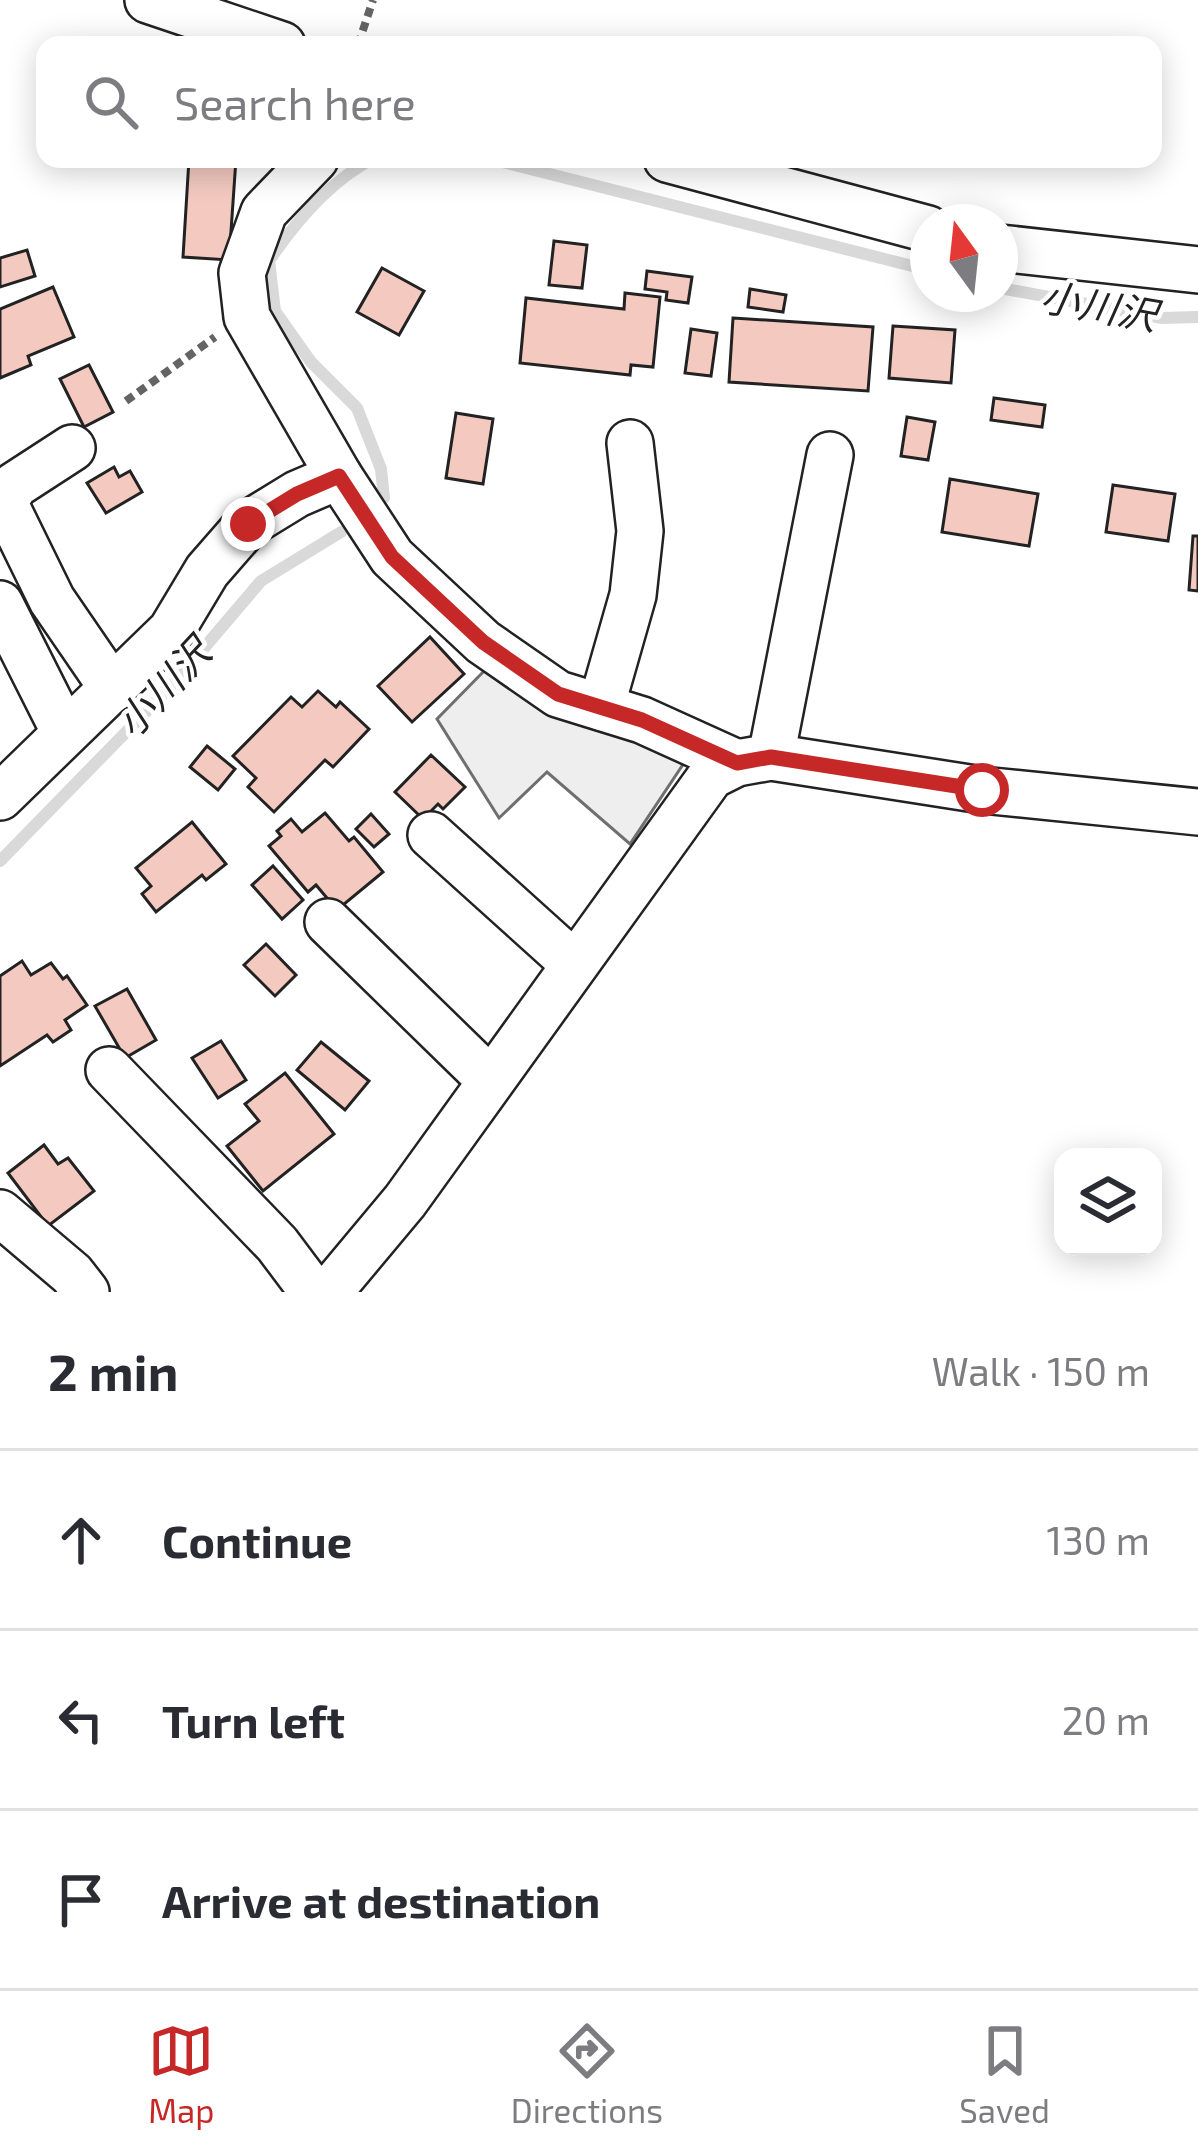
<!DOCTYPE html>
<html lang="en">
<head>
<meta charset="utf-8">
<style>
  :root { --surface:#fff; --page:#f2f2f3; --text:#2b2b33; --muted:#7c7c81; --line:#e1e1e2; --accent:#c62828 }
  body { margin:0; font-family:"Exo 2","Noto Sans JP",sans-serif; background:var(--page); color:var(--text) }
  .controls { position:absolute; right:36px; bottom:36px; display:grid; overflow:hidden; border-radius:24px; box-shadow:0 6px 30px #0003 }
  .controls button { width:108px; height:108px; display:grid; place-items:center; padding:0; border:0; border-bottom:3px solid var(--line); background:var(--surface); color:var(--text); font:60px sans-serif }
  .compass { position:absolute; left:910px; top:204px; width:108px; height:108px; border-radius:50%; background:var(--surface); box-shadow:0 6px 30px #0003; rotate:345deg }
  .stop { position:absolute; width:36px; height:36px; margin:-27px; border:9px solid #c62828; border-radius:50%; background:#fff }
  .stop.end { background:#c62828; border-color:#fff; box-shadow:0 3px 12px #0008 }
  .list { margin:0; padding:0; list-style:none }
  h2 { display:flex; justify-content:space-between; align-items:center; height:156px; margin:0; padding:0 48px; font-size:51px }
  h2 small { font-size:39px; font-weight:400; color:var(--muted) }
  .list li { display:grid; grid-template-columns:78px 1fr auto; gap:36px; align-items:center; box-sizing:border-box; height:180px; padding:0 48px; border-top:3px solid var(--line) }
  .list b { display:block; font-size:45px; white-space:nowrap }
  .list em { font-size:39px; font-style:normal; color:var(--muted) }
  .icon { flex:none; width:66px; height:66px; fill:none; stroke:currentColor; stroke-width:2; stroke-linecap:round; stroke-linejoin:round }
  .map { position:relative; flex:none; width:1198px; height:1292px; overflow:hidden }
  .search { position:absolute; background:var(--surface); box-shadow:0 6px 30px #0003; left:36px; right:36px; top:36px; height:132px; display:flex; align-items:center; gap:30px; box-sizing:border-box; padding:0 42px; border-radius:24px; color:var(--muted); font-size:45px }
  .sheet { height:696px; background:var(--surface) }
  nav { display:flex; justify-content:space-around; align-items:center; box-sizing:border-box; height:168px; border-top:3px solid var(--line); background:var(--surface); font-size:33px; color:var(--muted) }
  nav a { display:grid; justify-items:center; gap:6px }
  nav .on { color:var(--accent) }
  .map>svg:first-child { display:block }
</style>
</head>
<body>
<div class="map">
<svg width="1198" height="1292" viewBox="0 0 1198 1292">
  <rect width="100%" height="100%" fill="#fff"/>
  <!-- green -->
  <polygon fill="#eee" stroke="#6f6f6f" stroke-width="3" points="487,668 688,757 630,844 547,772 499,818 437,719"/>
  <g fill="none" stroke-linecap="round" stroke-linejoin="round">
    <!-- stream -->
    <g stroke="#d9d9d9" stroke-width="12">
      <path d="M372 159C329 182 296 221 269 261L275 311 311 362 357 408 381 469 384 498"/>
      <polyline points="491,159 928,270"/>
      <polyline points="1000,288 1162,318 1198,317"/>
      <polyline points="0,861 175,682 261,581 341,532"/>
    </g>
  </g>
  <!-- building -->
  <g fill="#f3c9c0" stroke="#222" stroke-width="3">
    <polygon points="189,159 236,159 229,260 183,257"/>
    <polygon points="554,241 587,245 582,288 549,285"/>
    <polygon points="27,250 35,276 0,287 0,258"/>
    <polygon points="382,268 424,291 399,335 357,312"/>
    <polygon points="647,271 692,277 688,303 666,300 667,292 645,289"/>
    <polygon points="53,287 74,337 28,356 31,365 0,378 0,309"/>
    <polygon points="750,289 786,295 783,312 748,307"/>
    <polygon points="625,293 660,297 653,367 631,365 630,375 520,363 526,298 624,309"/>
    <polygon points="733,318 873,327 868,391 729,382"/>
    <polygon points="893,326 955,330 951,383 889,378"/>
    <polygon points="691,329 717,333 711,376 685,373"/>
    <polygon points="89,365 113,412 84,427 60,379"/>
    <polygon points="994,398 1045,405 1042,427 991,420"/>
    <polygon points="456,413 493,419 483,484 446,478"/>
    <polygon points="907,417 935,422 928,460 901,456"/>
    <polygon points="114,467 119,477 130,471 142,492 106,513 87,483"/>
    <polygon points="950,479 1038,494 1029,546 942,532"/>
    <polygon points="1113,485 1175,494 1168,541 1106,532"/>
    <polygon points="1193,536 1198,536 1198,591 1189,590"/>
    <polygon points="430,637 464,674 412,722 378,686"/>
    <polygon points="318,691 336,707 340,702 369,729 333,767 325,760 274,812 248,787 256,778 233,756 291,697 302,707"/>
    <polygon points="207,746 235,769 218,790 190,767"/>
    <polygon points="431,755 465,787 443,809 438,804 423,819 395,792"/>
    <polygon points="325,813 349,841 354,837 383,872 337,910 316,885 308,892 269,846 281,836 277,831 291,819 302,832"/>
    <polygon points="371,814 389,834 374,847 356,829"/>
    <polygon points="192,822 226,864 206,880 202,875 156,912 142,894 151,886 136,868"/>
    <polygon points="273,866 303,900 282,919 252,885"/>
    <polygon points="266,944 296,975 275,996 244,965"/>
    <polygon points="22,961 31,975 51,963 63,979 67,976 87,1005 65,1020 71,1030 53,1042 47,1035 0,1066 0,976"/>
    <polygon points="127,989 156,1040 125,1058 95,1006"/>
    <polygon points="221,1041 246,1080 218,1098 192,1058"/>
    <polygon points="321,1042 369,1081 345,1110 297,1070"/>
    <polygon points="285,1073 334,1134 263,1191 227,1146 259,1121 245,1104"/>
    <polygon points="44,1145 58,1164 68,1158 94,1191 48,1226 8,1173"/>
  </g>
  <g fill="none" stroke-linecap="round" stroke-linejoin="round">
    <!-- minor casing -->
    <g stroke="#222" stroke-width="50">
      <g id="minor">
        <polyline points="148,0 282,45"/>
        <polyline points="315,159 264,212 242,273 247,317 339,476 392,557 483,642 558,694 642,720 737,763"/>
        <polyline points="667,159 928,229"/>
        <polyline points="1000,248 1198,270"/>
        <polyline points="72,448 15,485 4,502 52,600 113,689"/>
        <polyline points="0,604 65,733"/>
        <polyline points="601,707 633,595 640,531 630,443"/>
        <polyline points="771,757 830,455"/>
        <polyline points="0,797 171,631 207,571 248,524 297,494 339,476"/>
        <polyline points="431,835 573,963"/>
        <polyline points="328,922 490,1080"/>
        <polyline points="109,1070 277,1244 313,1292"/>
        <polyline points="0,1213 72,1274 86,1292"/>
        <polyline points="329,1292 405,1201 711,776 737,763 771,757 982,790 1198,812"/>
      </g>
    </g>
    <!-- path -->
    <g stroke="#646464" stroke-width="8" stroke-dasharray="9 6" stroke-linecap="butt">
      <polyline points="358,45 373,0"/>
      <polyline points="126,401 215,337"/>
    </g>
    <!-- minor -->
    <use href="#minor" stroke="#fff" stroke-width="45"/>
  </g>
  <g fill="none" stroke-linecap="round" stroke-linejoin="round">
    <!-- route -->
    <polyline stroke="#c62828" stroke-width="15" points="248,524 297,494 339,476 392,557 483,642 558,694 642,720 737,763 771,757 982,790"/>
  </g>
  <g text-anchor="middle" dominant-baseline="central" stroke-width="9" stroke-linejoin="round" paint-order="stroke">
    <!-- water labels -->
    <g font-size="39" font-style="italic" fill="#222" stroke="#fff">
      <text transform="translate(1099 305) rotate(10)">小川沢</text>
      <text transform="translate(162 687) rotate(-47)">小川沢</text>
    </g>
  </g>
</svg>
<div class="controls">
<button><svg class="icon" aria-label="layers" viewBox="0 0 24 24"><path d="M12 4l9 5-9 5-9-5zM3 14l9 5 9-5"/></svg></button>
</div>
<svg class="compass" viewBox="-18 -18 36 36"><path d="M0-13l5 13h-10z" fill="#e53935"/><path d="M0 13l5-13h-10z" fill="#7c7c81"/></svg>
<div class="stop" style="left:982px;top:790px"></div>
<div class="stop end" style="left:248px;top:524px"></div>
<div class="search"><svg class="icon" aria-label="search" viewBox="0 0 24 24"><circle cx="10" cy="10" r="6"/><path d="M15 15l6 6"/></svg>Search here</div>
</div>
<section class="sheet">
<h2>2 min<small>Walk · 150 m</small></h2>
<ul class="list">
<li><svg class="icon" aria-label="ahead" viewBox="0 0 24 24"><path d="M12 20V5M6 11l6-6 6 6"/></svg><div><b>Continue</b></div><em>130 m</em></li>
<li><svg class="icon" aria-label="left" viewBox="0 0 24 24"><path d="M17 20v-9H6M10 6l-5 5 5 5"/></svg><div><b>Turn left</b></div><em>20 m</em></li>
<li><svg class="icon" aria-label="arrive" viewBox="0 0 24 24"><path d="M6 21V4h12l-3 4 3 4H6"/></svg><div><b>Arrive at destination</b></div></li>
</ul>
</section>
<nav>
<a class="on"><svg class="icon" aria-label="map" viewBox="0 0 24 24"><path d="M3 6l6-2 6 2 6-2v14l-6 2-6-2-6 2zM9 4v14M15 6v14"/></svg>Map</a>
<a><svg class="icon" aria-label="directions" viewBox="0 0 24 24"><path d="M12 3l9 9-9 9-9-9zM9 14v-3h6M13 9l2 2-2 2"/></svg>Directions</a>
<a><svg class="icon" aria-label="saved" viewBox="0 0 24 24"><path d="M7 4h10v16l-5-4-5 4z"/></svg>Saved</a>
</nav>
</body>
</html>
